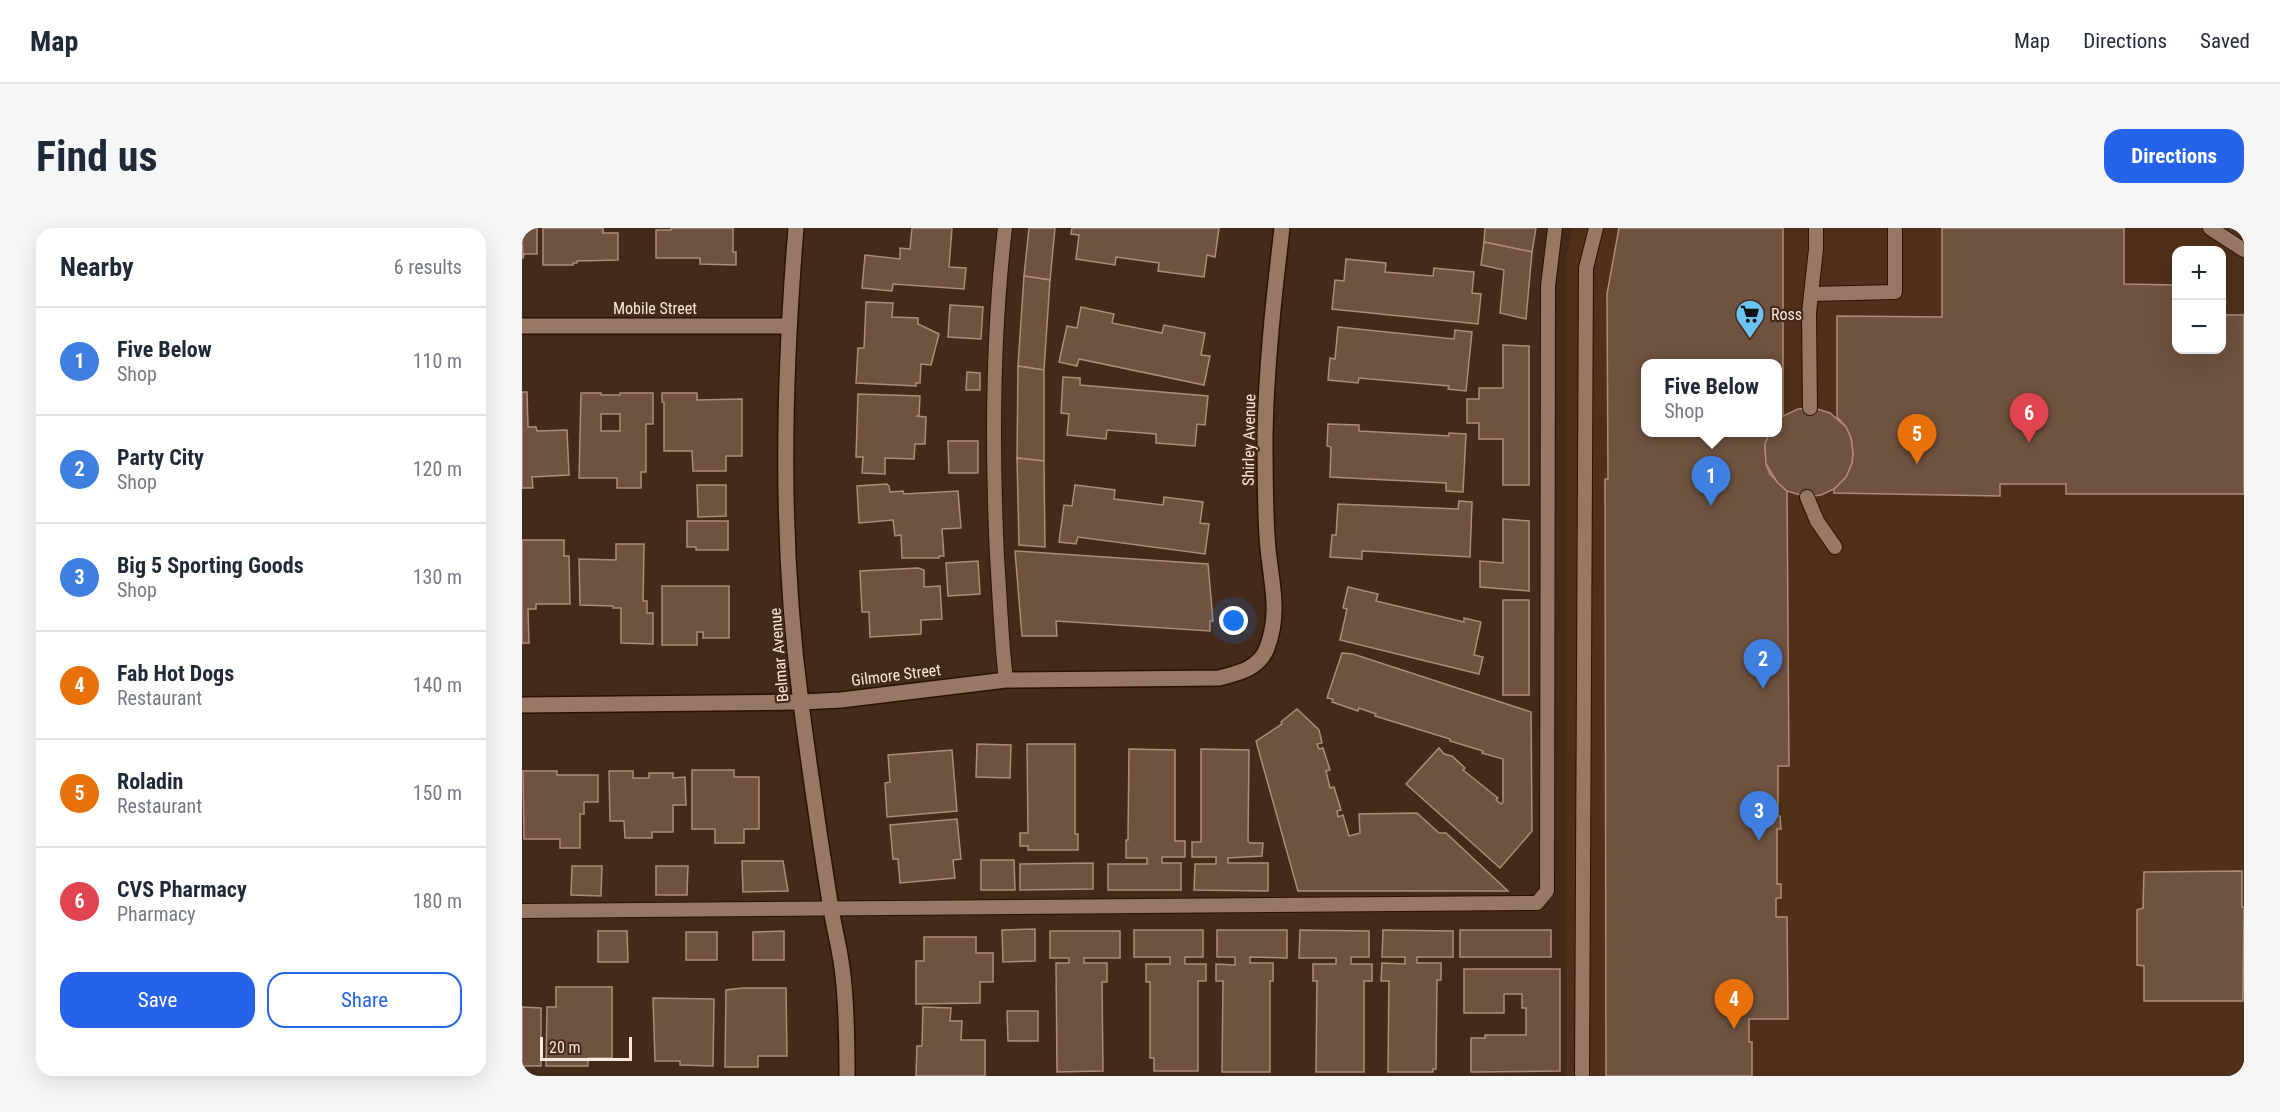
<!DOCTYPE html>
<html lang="en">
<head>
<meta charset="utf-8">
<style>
  :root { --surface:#fff; --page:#f6f6f7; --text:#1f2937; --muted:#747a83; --line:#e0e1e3; --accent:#2563eb }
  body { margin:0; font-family:"Roboto Condensed",sans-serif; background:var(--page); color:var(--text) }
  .controls { position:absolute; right:18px; top:18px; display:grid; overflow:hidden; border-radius:12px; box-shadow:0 6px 24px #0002 }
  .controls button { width:54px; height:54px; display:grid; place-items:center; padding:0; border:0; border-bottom:2px solid var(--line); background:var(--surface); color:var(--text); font:30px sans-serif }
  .scale { position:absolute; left:18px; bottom:15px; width:92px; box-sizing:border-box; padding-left:6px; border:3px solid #f9e8dd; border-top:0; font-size:16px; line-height:21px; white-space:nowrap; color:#f9e8dd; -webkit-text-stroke:4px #442a19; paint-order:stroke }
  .you { position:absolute; left:712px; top:393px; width:21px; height:21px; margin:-15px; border:4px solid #fff; border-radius:50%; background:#1a73e8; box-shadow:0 0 0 9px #1a73e833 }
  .badge { display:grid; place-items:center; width:39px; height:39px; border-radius:50%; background:var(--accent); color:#fff; font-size:20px; font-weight:700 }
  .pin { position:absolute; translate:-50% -50px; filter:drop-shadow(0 2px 3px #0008) }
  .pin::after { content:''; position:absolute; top:32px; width:21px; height:18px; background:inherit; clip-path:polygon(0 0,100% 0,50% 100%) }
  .popup { position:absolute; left:1119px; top:131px; width:141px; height:78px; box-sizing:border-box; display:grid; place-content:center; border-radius:12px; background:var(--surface); filter:drop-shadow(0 2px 4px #0005); font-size:20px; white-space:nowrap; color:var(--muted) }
  .popup b { font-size:22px; color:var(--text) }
  .popup::after { content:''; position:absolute; left:50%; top:100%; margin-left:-12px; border:12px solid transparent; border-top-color:var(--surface) }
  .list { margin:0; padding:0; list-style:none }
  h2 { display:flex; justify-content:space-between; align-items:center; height:78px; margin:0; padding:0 24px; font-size:26px }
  h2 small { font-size:20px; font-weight:400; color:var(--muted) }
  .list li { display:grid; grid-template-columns:39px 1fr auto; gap:18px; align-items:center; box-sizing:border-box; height:108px; padding:0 24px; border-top:2px solid var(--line) }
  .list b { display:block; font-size:22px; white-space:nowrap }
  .list p { margin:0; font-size:20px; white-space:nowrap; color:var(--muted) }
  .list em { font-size:20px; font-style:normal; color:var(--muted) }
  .actions { display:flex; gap:12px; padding:18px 24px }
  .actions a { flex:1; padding:14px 0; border:2px solid var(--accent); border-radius:18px; text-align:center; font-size:21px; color:var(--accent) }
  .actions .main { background:var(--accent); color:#fff }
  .map { position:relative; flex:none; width:1722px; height:848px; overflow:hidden; border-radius:18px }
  header { display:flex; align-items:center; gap:36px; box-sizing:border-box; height:84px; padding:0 30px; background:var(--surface); border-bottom:2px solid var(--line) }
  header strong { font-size:28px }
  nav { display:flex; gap:33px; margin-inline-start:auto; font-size:21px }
  .intro { display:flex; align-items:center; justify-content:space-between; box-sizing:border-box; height:144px; padding:0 36px }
  h1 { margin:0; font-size:42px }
  .button { padding:15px 27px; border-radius:18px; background:var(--accent); color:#fff; font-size:21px; font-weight:700 }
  main { display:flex; gap:36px; padding:0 36px }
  aside { flex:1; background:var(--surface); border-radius:18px; box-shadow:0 6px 24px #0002 }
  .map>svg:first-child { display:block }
</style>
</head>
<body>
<header>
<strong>Map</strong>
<nav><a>Map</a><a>Directions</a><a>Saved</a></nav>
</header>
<div class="intro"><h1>Find us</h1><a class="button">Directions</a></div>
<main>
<aside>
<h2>Nearby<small>6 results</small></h2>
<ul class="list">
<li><span class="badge" style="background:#3f7fe0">1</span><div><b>Five Below</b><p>Shop</p></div><em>110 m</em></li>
<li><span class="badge" style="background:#3f7fe0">2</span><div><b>Party City</b><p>Shop</p></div><em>120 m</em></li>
<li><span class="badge" style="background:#3f7fe0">3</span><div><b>Big 5 Sporting Goods</b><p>Shop</p></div><em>130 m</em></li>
<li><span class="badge" style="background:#e8710a">4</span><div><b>Fab Hot Dogs</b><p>Restaurant</p></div><em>140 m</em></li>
<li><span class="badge" style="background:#e8710a">5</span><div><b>Roladin</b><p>Restaurant</p></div><em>150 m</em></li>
<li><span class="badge" style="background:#e0444e">6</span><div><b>CVS Pharmacy</b><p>Pharmacy</p></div><em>180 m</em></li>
</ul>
<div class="actions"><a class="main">Save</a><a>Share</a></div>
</aside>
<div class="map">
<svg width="1722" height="848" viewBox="0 0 1722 848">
  <rect width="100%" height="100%" fill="#442a19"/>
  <!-- built -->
  <path fill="#51301a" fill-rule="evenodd" d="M1051 0H1722V848H1044V27ZM1654 22H1700V122H1654ZM1123 136H1255V204H1123Z"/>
  <!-- building -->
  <g fill="#6f523f" stroke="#ac8d78" stroke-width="1.5" fill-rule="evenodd">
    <polygon points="0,0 15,0 15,26 2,26 1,31"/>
    <polygon points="21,0 81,0 81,5 96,5 96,32 55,33 55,35 51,35 51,37 21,37"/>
    <polygon points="149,0 211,0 211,24 214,24 214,37 178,36 178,30 134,30 134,2 149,2"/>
    <polygon points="390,0 430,0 427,39 444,40 442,61 371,56 370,63 340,60 343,27 378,31 378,20 388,21"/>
    <polygon points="507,0 533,0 528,52 502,48"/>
    <polygon points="550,0 697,0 693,29 685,27 682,49 636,43 637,35 594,29 593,37 554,31 557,7 549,6"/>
    <polygon points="963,0 1014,0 1010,24 962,14"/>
    <polygon points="1097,0 1261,0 1261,188 1255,194 1255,136 1123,136 1123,204 1248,204 1243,216 1244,236 1248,246 1265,263 1267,538 1256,538 1256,588 1258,588 1259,601 1255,601 1255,656 1259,656 1259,670 1254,670 1254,689 1265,689 1266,791 1227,791 1227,814 1230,814 1230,848 1084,848 1083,251 1086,251 1085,66"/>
    <polygon points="1420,0 1602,0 1602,56 1654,57 1654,122 1700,122 1700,87 1722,87 1722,266 1544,266 1544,256 1478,256 1478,268 1312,265 1312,261 1324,249 1330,235 1331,225 1329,210 1324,199 1315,189 1315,88 1420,89"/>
    <polygon points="962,14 1010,24 1004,91 978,85 982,42 959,37"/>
    <polygon points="824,31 864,35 863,44 911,48 912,40 952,44 950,65 959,66 956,96 810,81 813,52 822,53"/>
    <polygon points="502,48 528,52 522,142 496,138"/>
    <polygon points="344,74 371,75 370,89 396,90 396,96 417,106 409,137 399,136 398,155 394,155 394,158 334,155 336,120 342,120"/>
    <polygon points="428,77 461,79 459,111 426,109"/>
    <polygon points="559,79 592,86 590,95 640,105 642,97 683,105 679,127 688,128 682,157 557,131 555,138 537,134 545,98 555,100"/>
    <polygon points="816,99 932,111 933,102 950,104 944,163 926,161 927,158 837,150 836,155 806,152 808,130 813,131"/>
    <polygon points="981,117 1007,118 1007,257 981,257 981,211 957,211 957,195 945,195 945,171 957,171 957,160 981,160"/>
    <polygon points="496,138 522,142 522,233 495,230"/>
    <polygon points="445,144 458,145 458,162 444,162"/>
    <polygon points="541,149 558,150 558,157 686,168 683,197 675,196 673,218 634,215 634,206 585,202 584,211 545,207 547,186 539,185"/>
    <polygon points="0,164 5,164 6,199 14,199 15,203 45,202 47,247 10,249 11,260 0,260"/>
    <path d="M59 165H79V167H98V165H131V196H124V244H119V260H95V250H57ZM79 186H98V203H79Z"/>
    <polygon points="140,165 175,165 175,172 220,171 220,228 204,228 204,243 171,243 170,223 142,223 142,174 140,174"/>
    <polygon points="336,166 398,168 397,188 394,188 404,189 403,216 393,216 392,231 363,230 363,246 340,245 341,229 334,229"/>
    <polygon points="1292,180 1308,185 1324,199 1329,210 1331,225 1330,235 1324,249 1312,261 1299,267 1285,269 1265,263 1255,254 1244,236 1243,216 1248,204 1255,204 1255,194 1261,188 1276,181"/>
    <polygon points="806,196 837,197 837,203 927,208 927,205 944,206 941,264 924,263 924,255 808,249 809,219 805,218"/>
    <polygon points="426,213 456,213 456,245 427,245"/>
    <polygon points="495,230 522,233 523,319 497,317"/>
    <polygon points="365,256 367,258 368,264 381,263 382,266 436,263 439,300 420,301 422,328 417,328 417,330 380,330 379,307 373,308 371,292 337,295 335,258"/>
    <polygon points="175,257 204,257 204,288 176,289"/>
    <polygon points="553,257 593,262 592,271 641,277 642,269 681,274 678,295 687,296 683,326 556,309 554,316 537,314 542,277 550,278"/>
    <polygon points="937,273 950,274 948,329 840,323 840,331 808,329 810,307 814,307 816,276 936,281"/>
    <polygon points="981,291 1007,293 1007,363 958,359 958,333 981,335"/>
    <polygon points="165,293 206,293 206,322 174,322 174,319 165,319"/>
    <polygon points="0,312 42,312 42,328 47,328 48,376 14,376 14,381 6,381 7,415 0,415"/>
    <polygon points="94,316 122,316 121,373 125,373 125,385 131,385 131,416 99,415 99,380 91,380 91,378 58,377 57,331 94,332"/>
    <polygon points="493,323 686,336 691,393 688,393 688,403 534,393 535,408 500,408"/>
    <polygon points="456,333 458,366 426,368 424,335"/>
    <polygon points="396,340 402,342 402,359 418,358 420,391 399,392 399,406 348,409 347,384 340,384 338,343"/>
    <polygon points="140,358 207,358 207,410 181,410 181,404 175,404 175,417 140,417"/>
    <polygon points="826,359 856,366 854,373 942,394 942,390 959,394 952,427 961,429 957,446 818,412 825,381 821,380"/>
    <rect x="981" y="372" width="26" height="95"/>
    <polygon points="820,425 831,426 1009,484 1010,603 978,640 884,556 917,520 922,526 930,528 943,540 941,542 976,570 974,572 979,576 981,574 981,531 960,525 961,523 928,513 928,511 853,488 854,486 837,480 836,483 810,474 811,471 805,470"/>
    <polygon points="775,481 797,502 800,515 795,516 797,521 801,520 808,542 804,543 808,560 812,559 819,582 815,583 816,589 821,587 827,608 838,605 837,586 895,585 917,605 924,605 986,663 776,663 734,513 760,496 759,494"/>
    <polygon points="455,516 489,517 488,550 454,549"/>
    <polygon points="505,516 553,516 553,606 556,606 556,622 506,622 506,618 498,618 498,605 506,605"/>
    <polygon points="607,521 653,522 653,613 663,613 663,629 640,629 640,635 659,635 659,662 586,662 586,636 625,636 625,630 604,630 604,612 606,612"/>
    <polygon points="679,521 727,522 726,613 728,615 741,615 740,628 706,630 706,635 746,635 746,663 672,662 673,636 694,636 694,629 670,629 670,614 679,614"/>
    <polygon points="430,522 435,583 365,589 363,555 368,554 366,527"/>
    <polygon points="170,542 212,542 212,549 237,549 237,601 222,601 222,615 193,615 193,601 170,601"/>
    <polygon points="1,543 35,543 35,547 76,547 76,574 62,574 62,586 58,586 58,620 38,620 38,611 2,611"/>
    <polygon points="87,543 111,543 111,550 127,550 127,545 151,545 151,550 163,549 164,577 151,577 151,604 130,604 130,610 103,610 102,593 88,593"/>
    <polygon points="435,591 439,631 431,632 433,650 378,655 376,631 371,631 368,597"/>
    <polygon points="459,632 492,632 493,662 459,662"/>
    <polygon points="220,633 261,633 266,663 221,664"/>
    <polygon points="571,635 571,661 498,662 498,636"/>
    <polygon points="50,638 80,638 79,668 49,667"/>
    <polygon points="134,638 166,638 165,667 134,667"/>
    <polygon points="1720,643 1720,679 1722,679 1721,773 1622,773 1622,738 1615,737 1615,682 1621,680 1622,644"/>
    <polygon points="513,701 513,733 481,734 480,702"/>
    <polygon points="612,702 681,702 681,729 663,729 663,736 684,736 684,753 676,753 676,843 632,843 632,830 628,830 628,754 624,754 624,736 648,736 648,729 612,729"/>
    <polygon points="695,702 765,702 765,730 728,729 728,735 751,735 751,753 748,753 748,844 700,844 701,753 694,753 694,736 713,737 713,729 695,729"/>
    <polygon points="778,702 847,703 847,729 829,729 829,736 850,736 850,753 842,753 842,844 794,844 795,753 791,753 791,736 814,736 814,730 777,730"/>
    <polygon points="861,702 931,703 931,729 895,729 895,735 919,735 919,752 915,752 914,841 911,841 911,844 866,844 867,753 859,753 860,735 883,736 883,729 860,729"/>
    <rect x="938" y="702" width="91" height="27"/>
    <polygon points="76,703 105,703 106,734 76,734"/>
    <polygon points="262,703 262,732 231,732 231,704"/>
    <polygon points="528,703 598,703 598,730 562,730 562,735 585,735 585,754 580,754 581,843 535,844 534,735 547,735 547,730 528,730"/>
    <rect x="164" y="704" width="31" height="28"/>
    <polygon points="402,709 454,709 454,725 471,725 471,754 458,754 458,775 394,776 394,733 402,733"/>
    <polygon points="942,741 1038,741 1038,843 949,844 949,810 963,810 963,807 1004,807 1004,780 1000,780 1000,766 982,766 982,785 942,785"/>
    <polygon points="34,759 90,759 90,830 66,830 66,838 24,838 25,779 34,779"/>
    <polygon points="221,760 264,760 265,828 236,828 236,839 203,839 204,762"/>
    <polygon points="131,770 192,771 191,838 158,837 158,833 133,833"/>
    <polygon points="0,779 19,780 19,838 0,838"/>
    <polygon points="401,779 429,780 428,793 440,793 439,812 463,812 463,848 394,848 395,818 400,818"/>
    <polygon points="485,783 516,783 516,813 486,813"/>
  </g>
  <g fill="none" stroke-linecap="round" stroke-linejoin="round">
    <!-- lane casing -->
    <g stroke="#2a1202" stroke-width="16">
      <g id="lane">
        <path d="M483 0C470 109 470 220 475 329 478 370 479 411 484 452"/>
        <polyline points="1688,0 1722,22"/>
        <polyline points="1289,66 1373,64 1373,0"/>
        <polyline points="1288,180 1287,85 1294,21 1294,0"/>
        <polyline points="1285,269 1295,293 1313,319"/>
        <polyline points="0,683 1015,675 1025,663 1026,58 1033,0"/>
        <polyline points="1060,848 1064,40 1074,0"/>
      </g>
    </g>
    <!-- street casing -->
    <g stroke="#2a1202" stroke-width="18">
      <g id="street">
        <polyline points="0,98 266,98"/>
        <path d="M0 477 279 474 319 472 484 452 697 450C716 445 737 441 745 420 760 380 747 349 745 308 743 275 743 242 743 208 744 140 752 68 760 0"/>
      </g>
    </g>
    <!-- secondary casing -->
    <g stroke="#2a1202" stroke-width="18">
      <path id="secondary" d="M274 0C261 158 258 317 279 475 288 544 298 613 309 681 313 704 319 726 321 748 325 782 325 815 325 848"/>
    </g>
    <!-- lane -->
    <use href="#lane" stroke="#977865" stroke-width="14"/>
    <!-- street -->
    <use href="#street" stroke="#977865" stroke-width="15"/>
    <!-- secondary -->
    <use href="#secondary" stroke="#977865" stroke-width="15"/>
  </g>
  <!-- icons -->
  <defs>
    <g id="supermarket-pin" transform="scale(1.5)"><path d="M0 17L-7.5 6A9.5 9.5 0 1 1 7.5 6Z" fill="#6bc3f2" stroke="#442a19"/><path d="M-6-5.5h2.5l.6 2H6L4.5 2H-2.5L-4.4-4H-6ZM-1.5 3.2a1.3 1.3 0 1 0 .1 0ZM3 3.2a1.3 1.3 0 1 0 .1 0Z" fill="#111"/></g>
  </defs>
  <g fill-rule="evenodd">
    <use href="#supermarket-pin" x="1228" y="86"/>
  </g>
  <g text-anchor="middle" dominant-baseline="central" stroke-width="4.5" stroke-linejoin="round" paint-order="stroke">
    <!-- street labels -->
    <g font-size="16" fill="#f9e8dd" stroke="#442a19">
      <text x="133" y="80">Mobile Street</text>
      <text transform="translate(727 212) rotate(-89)">Shirley Avenue</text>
      <text transform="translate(257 427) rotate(-95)">Belmar Avenue</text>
      <text transform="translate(374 447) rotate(-7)">Gilmore Street</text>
    </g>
    <!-- poi labels -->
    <g font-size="16" fill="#f9e8dd" stroke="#442a19" text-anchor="start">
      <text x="1249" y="86">Ross</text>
    </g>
  </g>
</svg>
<div class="controls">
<button>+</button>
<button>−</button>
</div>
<div class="scale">20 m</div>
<div class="you"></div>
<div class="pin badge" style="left:1189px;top:278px;background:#3f7fe0">1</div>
<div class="popup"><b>Five Below</b>Shop</div>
<div class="pin badge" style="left:1241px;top:461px;background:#3f7fe0">2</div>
<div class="pin badge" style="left:1237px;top:613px;background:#3f7fe0">3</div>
<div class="pin badge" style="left:1212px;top:801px;background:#e8710a">4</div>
<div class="pin badge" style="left:1395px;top:236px;background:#e8710a">5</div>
<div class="pin badge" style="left:1507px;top:215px;background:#e0444e">6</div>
</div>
</main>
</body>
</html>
